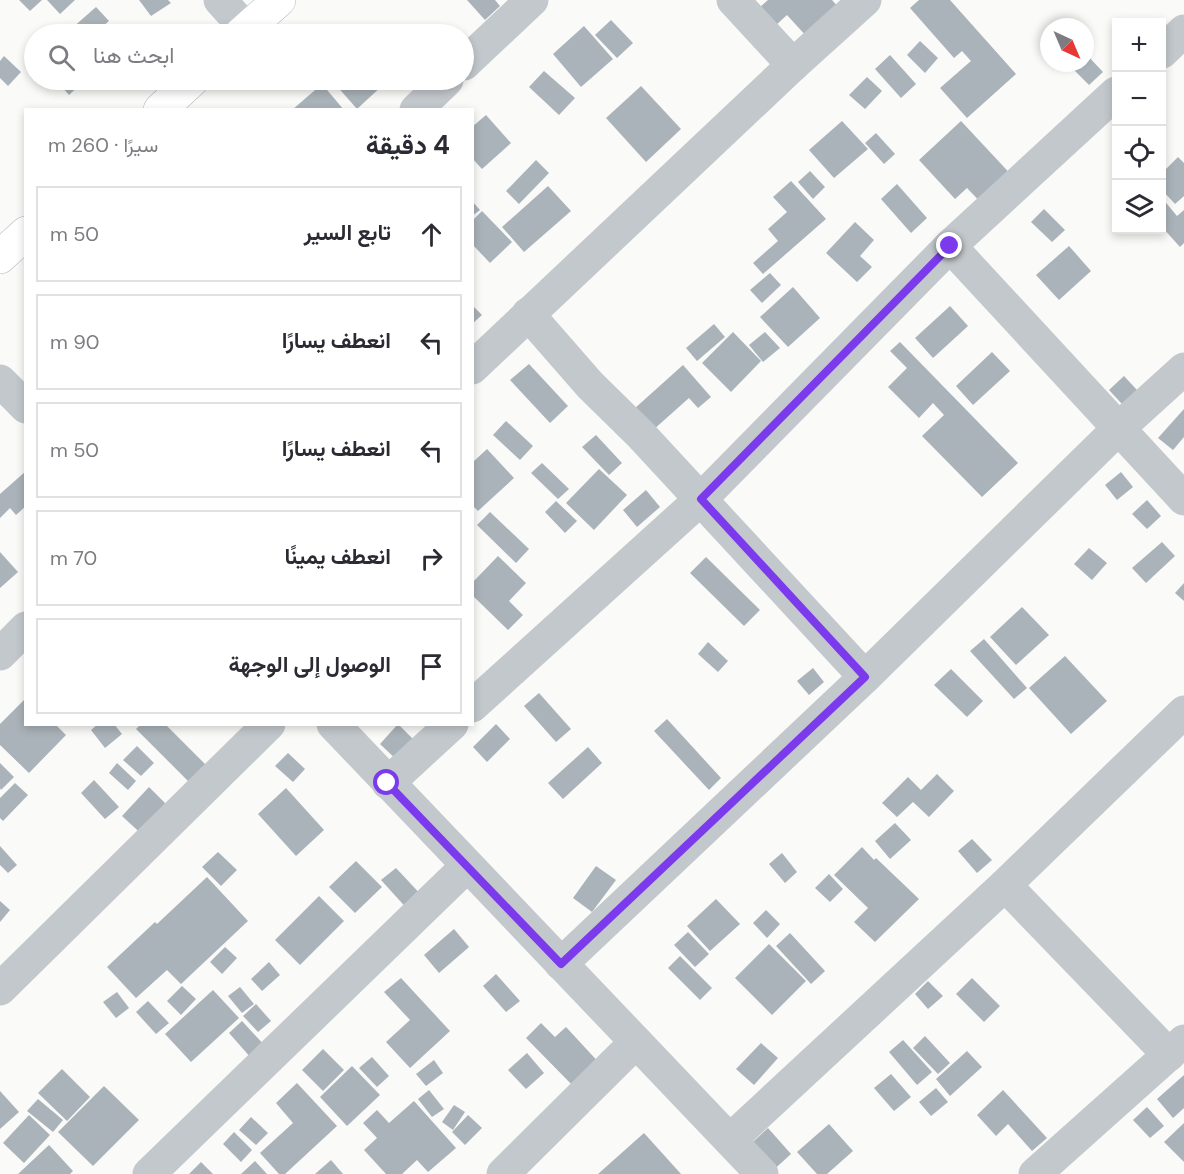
<!DOCTYPE html>
<html lang="ar">
<head>
<meta charset="utf-8">
<style>
  :root { --surface:#fff; --page:#f7f7f7; --text:#2b2b33; --muted:#7c7c81; --line:#e1e1e2 }
  body { margin:0; font-family:"DM Sans",Vazirmatn,sans-serif; background:var(--page); color:var(--text); direction:rtl }
  .controls { position:absolute; right:18px; top:18px; display:grid; overflow:hidden; border-radius:0px; box-shadow:0 3px 9px #0003 }
  .controls button { width:54px; height:54px; display:grid; place-items:center; padding:0; border:0; border-bottom:2px solid var(--line); background:var(--surface); color:var(--text); font:30px sans-serif }
  .compass { position:absolute; left:1040px; top:18px; width:54px; height:54px; border-radius:50%; background:var(--surface); box-shadow:0 3px 9px #0003; rotate:136deg }
  .stop { position:absolute; width:18px; height:18px; margin:-14px; border:4px solid #7c3aed; border-radius:50%; background:#fff }
  .stop.end { background:#7c3aed; border-color:#fff; box-shadow:0 2px 6px #0008 }
  .list { margin:0; padding:0; list-style:none }
  h2 { display:flex; justify-content:space-between; align-items:center; height:78px; margin:0; padding:0 24px; font-size:26px }
  h2 small { font-size:20px; font-weight:400; color:var(--muted) }
  .list li { display:grid; grid-template-columns:39px 1fr auto; gap:18px; align-items:center; box-sizing:border-box; height:96px; margin:0 12px 12px; padding:0 12px; border:2px solid var(--line); border-radius:0px }
  .list b { display:block; font-size:22px; white-space:nowrap }
  .list em { font-size:20px; font-style:normal; color:var(--muted) }
  .icon { flex:none; width:33px; height:33px; fill:none; stroke:currentColor; stroke-width:2; stroke-linecap:round; stroke-linejoin:round }
  .map { position:relative; flex:none; width:1184px; height:1174px; overflow:hidden; direction:ltr }
  .search { position:absolute; background:var(--surface); box-shadow:0 3px 9px #0003; left:24px; top:24px; width:450px; height:66px; display:flex; align-items:center; gap:15px; box-sizing:border-box; padding:0 21px; border-radius:33px; color:var(--muted); font-size:22px }
  .panel { position:absolute; background:var(--surface); box-shadow:0 3px 9px #0003; left:24px; top:108px; width:450px; height:618px; border-radius:0px; direction:rtl }
  .map>svg:first-child { display:block }
</style>
</head>
<body>
<div class="map">
<svg width="1184" height="1174" viewBox="0 0 1184 1174">
  <rect width="100%" height="100%" fill="#fafaf8"/>
  <!-- building -->
  <g fill="#aab3b9">
    <polygon points="19,0 42,0 30,11"/>
    <polygon points="47,0 75,0 60,14"/>
    <polygon points="139,0 168,0 171,3 151,16"/>
    <polygon points="467,0 495,0 500,6 485,20"/>
    <polygon points="768,0 832,0 840,9 808,38 787,15 775,26 759,8"/>
    <polygon points="919,0 950,0 1016,74 967,118 940,88 971,61 962,51 954,58 910,8"/>
    <polygon points="96,7 109,21 94,34 76,34 71,29"/>
    <polygon points="611,20 633,43 617,58 595,35"/>
    <polygon points="584,26 613,59 581,87 553,54"/>
    <polygon points="920,41 938,58 925,73 907,55"/>
    <polygon points="1085,53 1103,72 1089,85 1067,63 1085,63"/>
    <polygon points="890,55 916,84 901,98 875,69"/>
    <polygon points="4,56 21,72 8,86 0,78 0,61"/>
    <polygon points="544,71 575,98 559,115 529,87"/>
    <polygon points="867,77 882,91 865,109 849,95"/>
    <polygon points="56,80 79,80 82,83 69,95"/>
    <polygon points="340,80 378,80 383,85 357,109 335,84"/>
    <polygon points="322,84 344,110 292,110"/>
    <polygon points="641,86 681,129 646,162 606,118"/>
    <polygon points="486,115 511,143 482,169 472,158 472,127"/>
    <polygon points="842,121 868,149 834,178 809,150"/>
    <polygon points="961,121 1017,181 987,209 967,188 955,199 919,160"/>
    <polygon points="876,133 895,154 884,164 865,143"/>
    <polygon points="1178,157 1184,163 1184,196 1175,204 1162,190 1162,173"/>
    <polygon points="536,160 549,173 519,204 506,191"/>
    <polygon points="810,171 825,187 813,199 798,182"/>
    <polygon points="791,181 826,219 763,274 753,263 778,241 768,229 787,212 773,197"/>
    <polygon points="897,184 927,218 911,233 881,199"/>
    <polygon points="548,186 571,211 524,252 502,227"/>
    <polygon points="1162,198 1177,216 1184,210 1184,243 1180,247 1162,227"/>
    <polygon points="472,201 480,210 472,216"/>
    <polygon points="1044,209 1065,230 1052,242 1031,222"/>
    <polygon points="482,211 512,242 490,263 472,244 472,221"/>
    <polygon points="855,222 874,240 860,256 872,267 857,282 826,253"/>
    <polygon points="1069,246 1091,271 1059,300 1036,275"/>
    <polygon points="770,273 781,285 762,303 750,290"/>
    <polygon points="793,287 820,318 788,347 760,317"/>
    <polygon points="472,305 482,315 472,324"/>
    <polygon points="950,306 968,326 933,358 915,338"/>
    <polygon points="714,324 725,337 697,361 686,348"/>
    <polygon points="733,332 761,361 731,392 702,363"/>
    <polygon points="765,332 780,348 763,362 749,345"/>
    <polygon points="900,342 1018,463 982,497 922,436 944,415 933,403 919,418 888,387 907,368 890,351"/>
    <polygon points="992,352 1010,371 973,405 956,386"/>
    <polygon points="529,364 568,406 550,423 510,380"/>
    <polygon points="683,365 711,397 698,408 689,398 653,430 634,409"/>
    <polygon points="1124,376 1137,390 1122,404 1109,390"/>
    <polygon points="1184,409 1184,437 1173,450 1158,438"/>
    <polygon points="506,421 533,446 520,460 493,435"/>
    <polygon points="596,435 622,463 609,475 582,447"/>
    <polygon points="487,449 514,478 478,511 472,505 472,463"/>
    <polygon points="542,463 569,489 558,499 531,473"/>
    <polygon points="599,469 627,495 594,530 566,503"/>
    <polygon points="26,471 26,506 16,515 10,508 0,518 0,494"/>
    <polygon points="1121,472 1133,487 1117,500 1105,485"/>
    <polygon points="646,490 660,507 637,527 623,510"/>
    <polygon points="1147,500 1161,516 1147,529 1132,514"/>
    <polygon points="556,501 577,521 565,533 545,512"/>
    <polygon points="490,512 529,549 516,563 477,525"/>
    <polygon points="1162,542 1175,556 1146,583 1132,568"/>
    <polygon points="1089,548 1107,563 1092,580 1074,564"/>
    <polygon points="0,552 18,572 0,588"/>
    <polygon points="498,556 526,583 509,601 523,615 508,630 472,595 472,583"/>
    <polygon points="706,557 760,610 744,626 690,573"/>
    <polygon points="1184,583 1184,601 1175,593"/>
    <polygon points="1022,607 1049,635 1016,665 990,637"/>
    <polygon points="984,639 1027,688 1014,699 970,651"/>
    <polygon points="708,642 728,661 718,672 698,654"/>
    <polygon points="1065,656 1107,701 1071,734 1029,688"/>
    <polygon points="813,668 824,682 809,695 797,681"/>
    <polygon points="951,669 983,701 967,717 934,685"/>
    <polygon points="539,693 571,729 556,742 524,706"/>
    <polygon points="26,698 26,724 55,724 66,735 29,773 0,745 0,724"/>
    <polygon points="667,719 721,778 709,790 654,731"/>
    <polygon points="98,724 114,724 122,734 105,748 91,730"/>
    <polygon points="141,724 165,724 208,767 191,784 136,729"/>
    <polygon points="398,724 417,743 399,762 380,744"/>
    <polygon points="496,724 510,739 487,762 473,747"/>
    <polygon points="137,746 154,763 141,776 123,760"/>
    <polygon points="588,747 602,763 563,799 548,783"/>
    <polygon points="288,753 305,769 293,782 275,766"/>
    <polygon points="0,763 14,777 1,790 0,788"/>
    <polygon points="117,763 136,781 128,790 109,773"/>
    <polygon points="937,774 954,791 929,817 913,802 897,817 882,803 908,777 921,790"/>
    <polygon points="94,780 119,807 105,819 81,793"/>
    <polygon points="15,783 28,795 3,821 0,818 0,798"/>
    <polygon points="149,787 165,803 148,840 122,816"/>
    <polygon points="286,788 324,830 296,856 258,814"/>
    <polygon points="895,823 911,840 890,859 875,841"/>
    <polygon points="972,839 992,860 977,873 958,851"/>
    <polygon points="0,846 17,865 8,873 0,865"/>
    <polygon points="862,847 874,860 876,858 919,899 875,942 854,922 868,908 834,875"/>
    <polygon points="218,852 237,870 221,886 202,867"/>
    <polygon points="782,853 797,872 785,883 769,864"/>
    <polygon points="356,861 382,887 355,913 329,887"/>
    <polygon points="596,866 616,880 592,912 573,898"/>
    <polygon points="396,868 425,899 410,912 381,880"/>
    <polygon points="829,874 843,889 830,902 815,888"/>
    <polygon points="207,877 248,921 181,984 167,970 136,998 107,967 155,922 157,924"/>
    <polygon points="319,896 344,921 300,965 275,940"/>
    <polygon points="716,899 740,924 710,951 687,926"/>
    <polygon points="0,901 10,910 0,922"/>
    <polygon points="766,910 780,924 767,938 753,923"/>
    <polygon points="454,929 469,947 439,973 424,955"/>
    <polygon points="688,932 709,954 695,967 674,945"/>
    <polygon points="790,933 825,971 811,984 776,946"/>
    <polygon points="769,944 806,981 772,1015 735,978"/>
    <polygon points="225,947 237,958 222,974 210,962"/>
    <polygon points="680,956 712,988 700,1000 668,968"/>
    <polygon points="269,962 280,975 262,991 251,979"/>
    <polygon points="496,974 520,1001 506,1012 483,986"/>
    <polygon points="401,978 450,1031 410,1068 386,1042 410,1020 384,992"/>
    <polygon points="972,978 1000,1006 984,1022 956,994"/>
    <polygon points="928,981 943,996 928,1009 915,994"/>
    <polygon points="182,986 196,999 181,1015 167,1001"/>
    <polygon points="240,987 254,1004 242,1013 228,996"/>
    <polygon points="213,990 239,1018 191,1062 165,1034"/>
    <polygon points="117,992 129,1008 116,1018 103,1002"/>
    <polygon points="148,1001 169,1023 156,1034 136,1012"/>
    <polygon points="256,1004 271,1021 258,1032 243,1016"/>
    <polygon points="242,1021 266,1047 252,1059 229,1033"/>
    <polygon points="541,1023 555,1037 566,1027 603,1067 578,1091 526,1038"/>
    <polygon points="925,1036 950,1063 938,1074 913,1048"/>
    <polygon points="903,1040 932,1072 917,1085 889,1052"/>
    <polygon points="761,1043 778,1058 754,1085 736,1069"/>
    <polygon points="323,1049 344,1070 323,1091 302,1070"/>
    <polygon points="967,1051 982,1067 950,1096 936,1079"/>
    <polygon points="527,1053 544,1073 526,1089 508,1070"/>
    <polygon points="372,1057 389,1076 377,1087 359,1068"/>
    <polygon points="434,1060 443,1073 426,1086 416,1074"/>
    <polygon points="352,1066 380,1095 347,1126 320,1097"/>
    <polygon points="62,1069 90,1097 67,1121 38,1093"/>
    <polygon points="891,1074 911,1097 894,1111 874,1088"/>
    <polygon points="1184,1075 1184,1108 1173,1118 1157,1099"/>
    <polygon points="297,1083 337,1126 285,1174 279,1174 260,1153 293,1123 276,1103"/>
    <polygon points="104,1086 139,1120 93,1166 58,1132"/>
    <polygon points="936,1088 948,1102 931,1116 919,1102"/>
    <polygon points="429,1090 444,1109 432,1117 418,1099"/>
    <polygon points="1003,1090 1047,1138 1032,1151 1008,1124 996,1136 977,1115"/>
    <polygon points="0,1091 19,1112 0,1129"/>
    <polygon points="38,1099 63,1120 53,1132 27,1111"/>
    <polygon points="414,1101 456,1148 428,1172 417,1160 402,1174 386,1174 364,1150 377,1138 363,1123 377,1110 389,1123"/>
    <polygon points="454,1105 465,1112 453,1130 442,1122"/>
    <polygon points="1147,1107 1164,1126 1150,1138 1133,1120"/>
    <polygon points="29,1115 50,1135 24,1163 3,1143"/>
    <polygon points="468,1115 482,1128 465,1145 452,1132"/>
    <polygon points="251,1117 268,1133 256,1145 239,1130"/>
    <polygon points="1184,1123 1184,1162 1164,1142"/>
    <polygon points="829,1124 853,1151 827,1174 817,1174 797,1152"/>
    <polygon points="768,1128 791,1154 769,1174 743,1151"/>
    <polygon points="234,1132 252,1150 241,1162 223,1144"/>
    <polygon points="644,1133 681,1174 598,1174"/>
    <polygon points="49,1145 73,1171 70,1174 18,1174"/>
    <polygon points="331,1160 343,1174 315,1174"/>
    <polygon points="255,1161 267,1174 241,1174"/>
    <polygon points="201,1162 213,1174 189,1174"/>
  </g>
  <g fill="none" stroke-linecap="round" stroke-linejoin="round">
    <!-- secondary casing -->
    <g stroke="#b3babf" stroke-width="34">
      <g id="secondary">
        <polyline points="241,34 279,0"/>
        <polyline points="160,110 192,80"/>
        <polyline points="0,257 26,233"/>
      </g>
    </g>
    <!-- street -->
    <g stroke="#c3c8cc" stroke-width="33">
      <polyline points="220,0 247,30"/>
      <polyline points="733,0 793,65"/>
      <polyline points="1162,52 1184,31"/>
      <polyline points="464,64 532,0"/>
      <polyline points="416,110 447,80"/>
      <polyline points="950,246 1184,499"/>
      <polyline points="528,314 590,385 641,435 865,677"/>
      <polyline points="472,368 793,65 865,0"/>
      <polyline points="0,381 26,407"/>
      <polyline points="0,654 26,628"/>
      <polyline points="472,706 701,499 950,246 1116,93"/>
      <polyline points="333,724 762,1174"/>
      <polyline points="388,783 452,724"/>
      <polyline points="1005,885 1169,1055"/>
      <polyline points="561,964 865,677 1119,428 1184,369"/>
      <polyline points="0,989 269,724"/>
      <polyline points="730,1140 1005,885 1184,712"/>
      <polyline points="149,1174 467,866"/>
      <polyline points="503,1174 636,1042"/>
      <polyline points="1035,1174 1184,1041"/>
    </g>
    <!-- secondary -->
    <use href="#secondary" stroke="#fff" stroke-width="33"/>
  </g>
  <g fill="none" stroke-linecap="round" stroke-linejoin="round">
    <!-- route -->
    <polyline stroke="#7c3aed" stroke-width="8" points="387,783 561,964 865,677 701,499 950,246"/>
  </g>
</svg>
<div class="controls">
<button>+</button>
<button>−</button>
<button><svg class="icon" aria-label="locate" viewBox="0 0 24 24"><circle cx="12" cy="12" r="6"/><path d="M12 2v4M12 18v4M2 12h4M18 12h4"/></svg></button>
<button><svg class="icon" aria-label="layers" viewBox="0 0 24 24"><path d="M12 4l9 5-9 5-9-5zM3 14l9 5 9-5"/></svg></button>
</div>
<svg class="compass" viewBox="-18 -18 36 36"><path d="M0-13l5 13h-10z" fill="#e53935"/><path d="M0 13l5-13h-10z" fill="#7c7c81"/></svg>
<div class="stop" style="left:387px;top:783px"></div>
<div class="stop end" style="left:950px;top:246px"></div>
<div class="search"><svg class="icon" aria-label="search" viewBox="0 0 24 24"><circle cx="10" cy="10" r="6"/><path d="M15 15l6 6"/></svg>ابحث هنا</div>
<section class="panel">
<h2>4 دقيقة<small>سيرًا · 260 m</small></h2>
<ul class="list">
<li><svg class="icon" aria-label="ahead" viewBox="0 0 24 24"><path d="M12 20V5M6 11l6-6 6 6"/></svg><div><b>تابع السير</b></div><em>50 m</em></li>
<li><svg class="icon" aria-label="left" viewBox="0 0 24 24"><path d="M17 20v-9H6M10 6l-5 5 5 5"/></svg><div><b>انعطف يسارًا</b></div><em>90 m</em></li>
<li><svg class="icon" aria-label="left" viewBox="0 0 24 24"><path d="M17 20v-9H6M10 6l-5 5 5 5"/></svg><div><b>انعطف يسارًا</b></div><em>50 m</em></li>
<li><svg class="icon" aria-label="right" viewBox="0 0 24 24"><path d="M7 20v-9h11M14 6l5 5-5 5"/></svg><div><b>انعطف يمينًا</b></div><em>70 m</em></li>
<li><svg class="icon" aria-label="arrive" viewBox="0 0 24 24"><path d="M6 21V4h12l-3 4 3 4H6"/></svg><div><b>الوصول إلى الوجهة</b></div></li>
</ul>
</section>
</div>
</body>
</html>
